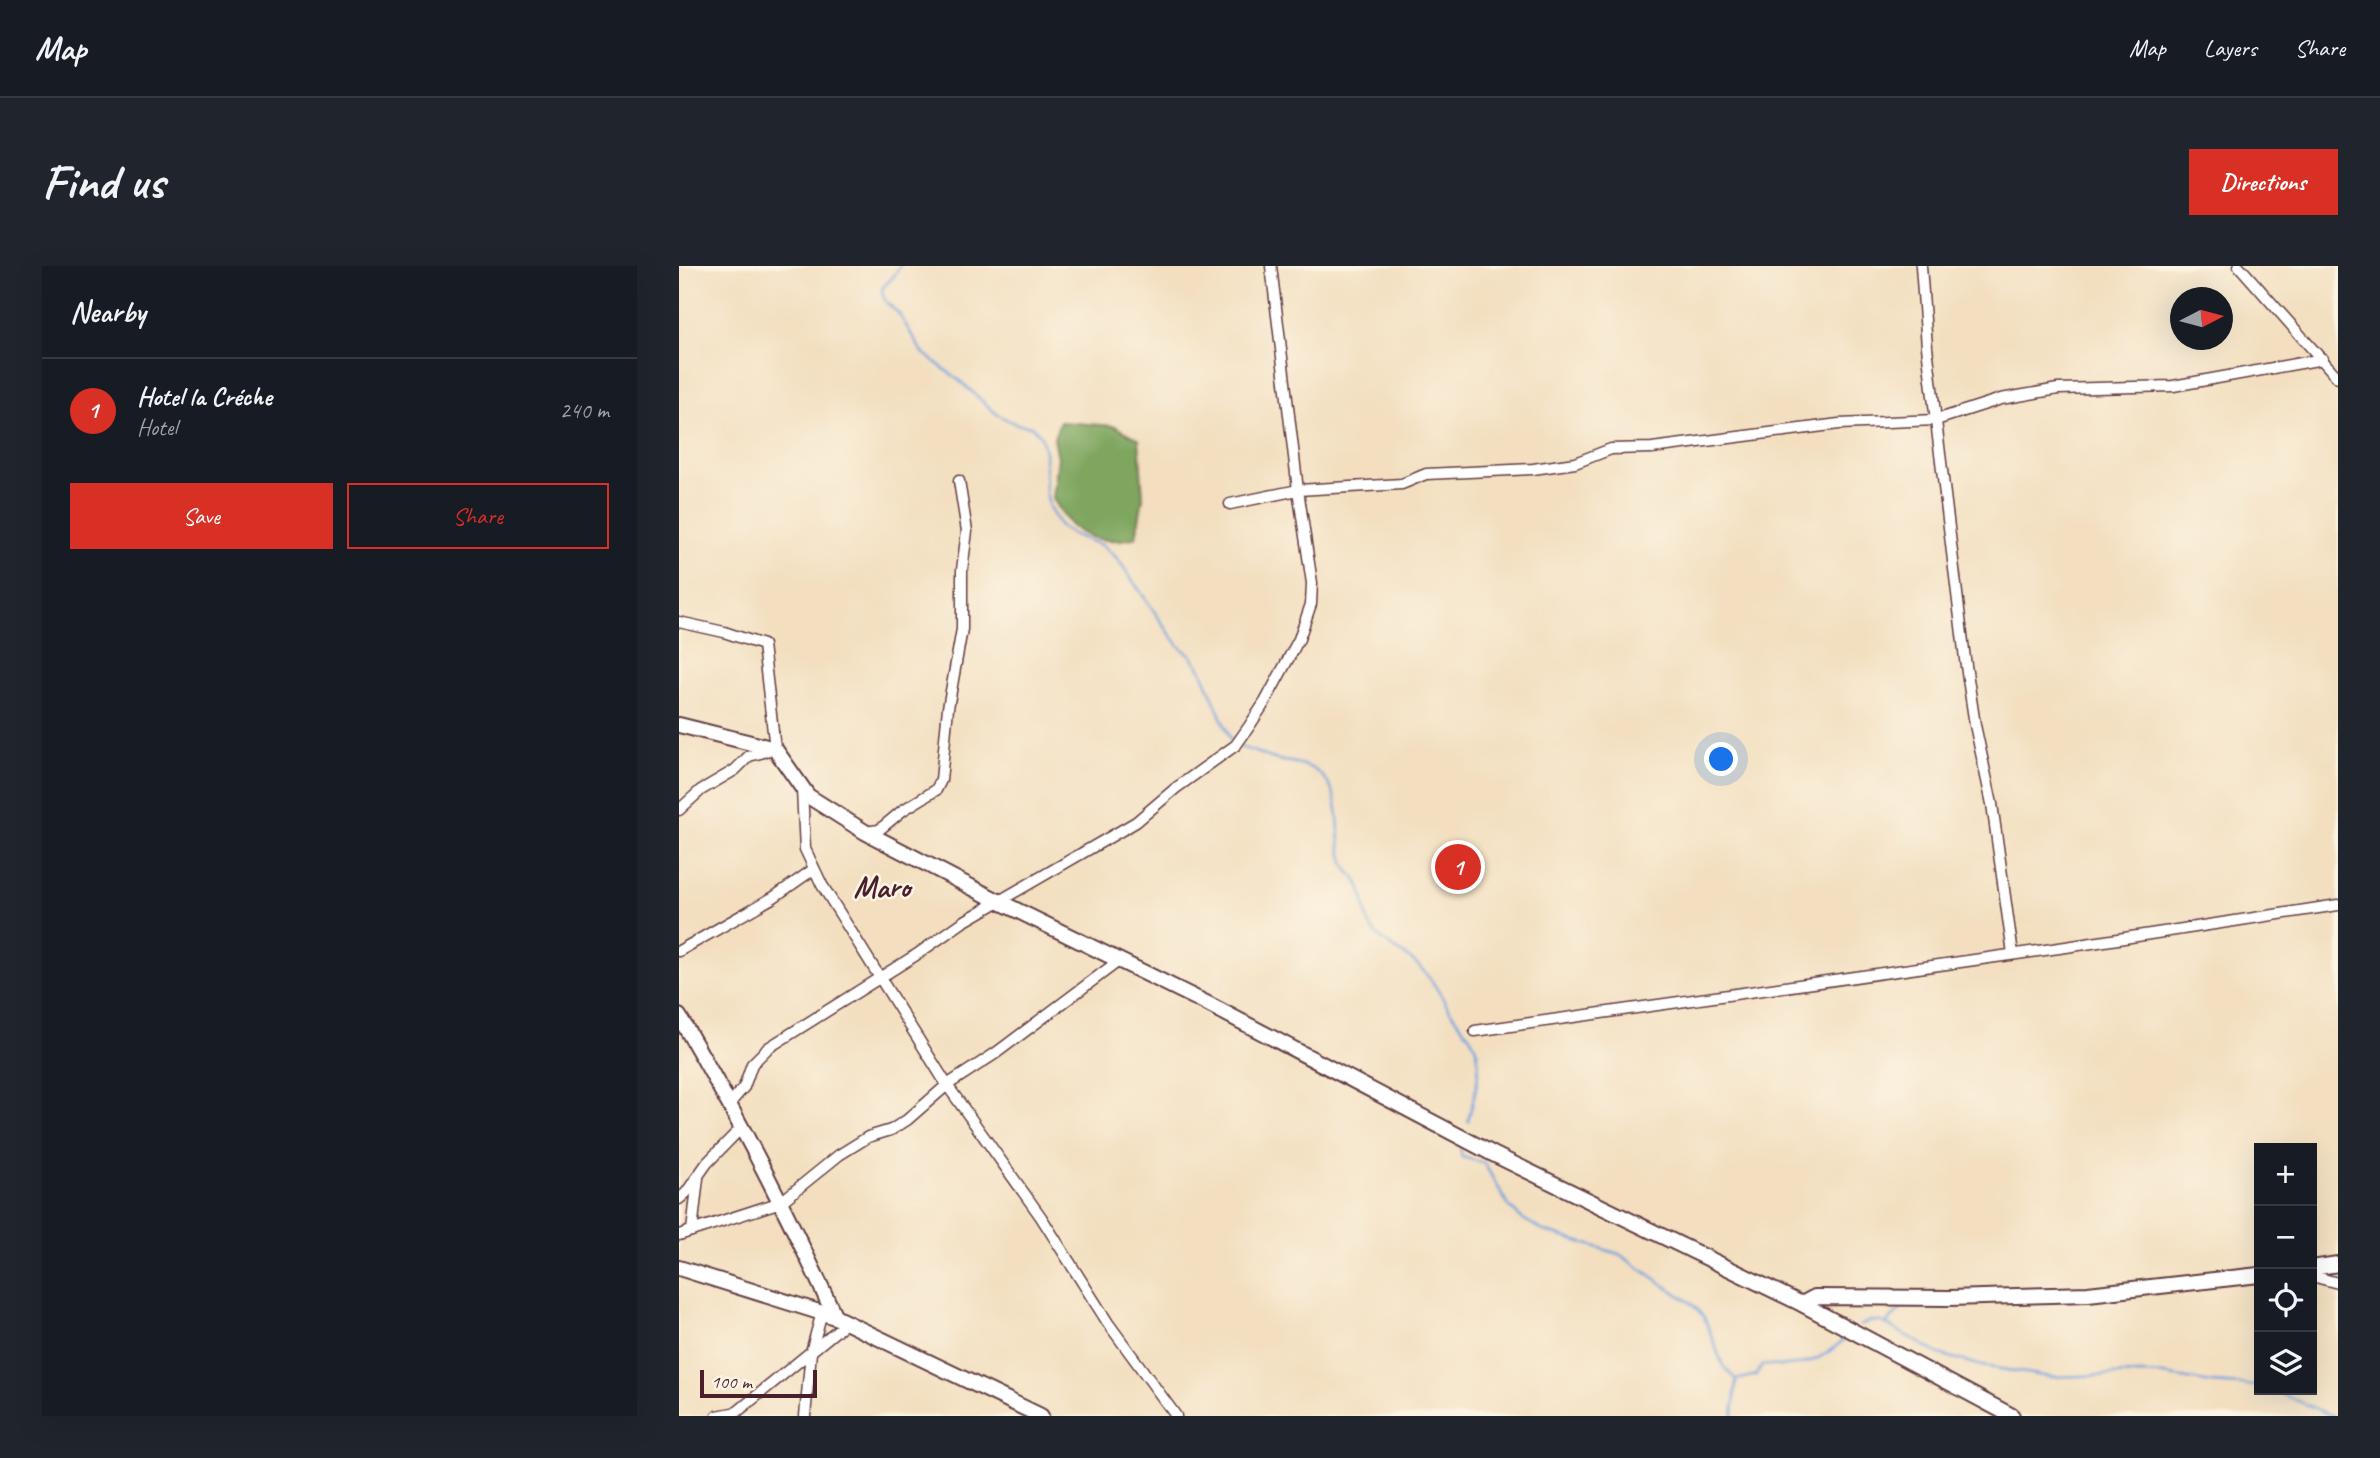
<!DOCTYPE html>
<html lang="en">
<head>
<meta charset="utf-8">
<style>
  :root { --surface:#171b24; --page:#20242c; --text:#f1f3f6; --muted:#9ea1a6; --line:#363941; --accent:#d93025 }
  body { margin:0; font-family:Caveat,sans-serif; background:var(--page); color:var(--text) }
  .controls { position:absolute; right:21px; bottom:21px; display:grid; overflow:hidden; border-radius:0px; box-shadow:0 7px 28px #0002 }
  .controls button { width:63px; height:63px; display:grid; place-items:center; padding:0; border:0; border-bottom:2px solid var(--line); background:var(--surface); color:var(--text); font:35px sans-serif }
  .compass { position:absolute; left:1491px; top:21px; width:63px; height:63px; border-radius:50%; background:var(--surface); box-shadow:0 7px 28px #0002; rotate:84deg }
  .scale { position:absolute; left:21px; bottom:18px; width:117px; box-sizing:border-box; padding-left:7px; border:4px solid #4a1f2b; border-top:0; font-size:19px; line-height:24px; white-space:nowrap; color:#4a1f2b; -webkit-text-stroke:5px #fcf5e5; paint-order:stroke }
  .you { position:absolute; left:1043px; top:494px; width:24px; height:24px; margin:-18px; border:5px solid #fff; border-radius:50%; background:#1a73e8; box-shadow:0 0 0 10px #1a73e833 }
  .badge { display:grid; place-items:center; width:46px; height:46px; border-radius:50%; background:var(--accent); color:#fff; font-size:23px; font-weight:700 }
  .pin { position:absolute; translate:-50% -50%; border:4px solid #fff; box-shadow:0 2px 7px #0006 }
  .list { margin:0; padding:0; list-style:none }
  h2 { display:flex; justify-content:space-between; align-items:center; height:91px; margin:0; padding:0 28px; font-size:30px }
  h2 small { font-size:23px; font-weight:400; color:var(--muted) }
  .list li { display:grid; grid-template-columns:46px 1fr auto; gap:21px; align-items:center; box-sizing:border-box; height:105px; padding:0 28px; border-top:2px solid var(--line) }
  .list b { display:block; font-size:26px; white-space:nowrap }
  .list p { margin:0; font-size:23px; white-space:nowrap; color:var(--muted) }
  .list em { font-size:23px; font-style:normal; color:var(--muted) }
  .actions { display:flex; gap:14px; padding:21px 28px }
  .actions a { flex:1; padding:16px 0; border:2px solid var(--accent); border-radius:0px; text-align:center; font-size:24px; color:var(--accent) }
  .actions .main { background:var(--accent); color:#fff }
  .icon { flex:none; width:38px; height:38px; fill:none; stroke:currentColor; stroke-width:2; stroke-linecap:round; stroke-linejoin:round }
  .map { position:relative; flex:none; width:1659px; height:1150px; overflow:hidden; border-radius:0px }
  header { display:flex; align-items:center; gap:42px; box-sizing:border-box; height:98px; padding:0 35px; background:var(--surface); border-bottom:2px solid var(--line) }
  header strong { font-size:33px }
  nav { display:flex; gap:38px; margin-inline-start:auto; font-size:24px }
  .intro { display:flex; align-items:center; justify-content:space-between; box-sizing:border-box; height:168px; padding:0 42px }
  h1 { margin:0; font-size:49px }
  .button { padding:18px 32px; border-radius:0px; background:var(--accent); color:#fff; font-size:24px; font-weight:700 }
  main { display:flex; gap:42px; padding:0 42px }
  aside { flex:1; background:var(--surface); border-radius:0px; box-shadow:0 7px 28px #0002 }
  .map>svg:first-child { display:block }
</style>
</head>
<body>
<header>
<strong>Map</strong>
<nav><a>Map</a><a>Layers</a><a>Share</a></nav>
</header>
<div class="intro"><h1>Find us</h1><a class="button">Directions</a></div>
<main>
<aside>
<h2>Nearby<small></small></h2>
<ul class="list">
<li><span class="badge">1</span><div><b>Hotel la Créche</b><p>Hotel</p></div><em>240 m</em></li>
</ul>
<div class="actions"><a class="main">Save</a><a>Share</a></div>
</aside>
<div class="map">
<svg width="1659" height="1150" viewBox="0 0 1659 1150">
  <rect width="100%" height="100%" fill="#fcf5e5"/>
  <filter id="ink" filterUnits="userSpaceOnUse"><feTurbulence type="fractalNoise" baseFrequency=".0143" numOctaves="2"/><feDisplacementMap in="SourceGraphic" scale="14" xChannelSelector="R" yChannelSelector="G"/><feConvolveMatrix kernelMatrix="1 2 1 2 8 2 1 2 1" color-interpolation-filters="sRGB"/></filter>
  <filter id="wash" filterUnits="userSpaceOnUse"><feTurbulence type="fractalNoise" baseFrequency=".00686" numOctaves="4" result="noise"/><feDisplacementMap in="SourceGraphic" scale="28" xChannelSelector="R" yChannelSelector="G"/><feGaussianBlur stdDeviation="1.57" result="paint"/><feColorMatrix in="noise" values="0 0 0 0 0 0 0 0 0 0 0 0 0 0 0 0 0 1.4 0 .05"/><feComposite in="paint" operator="in"/></filter>
  <g filter="url(#wash)">
    <rect width="100%" height="100%" fill="#f3dfc0"/>
    <!-- forest -->
    <path fill="#7ea65e" stroke="#646244" stroke-width="2" d="M381 156 436 160 460 173 464 232 457 271C434 277 412 276 393 260 386 254 380 241 374 233L379 191 375 172Z"/>
    <g fill="none" stroke-linecap="round" stroke-linejoin="round">
      <!-- stream -->
      <g stroke="#72a1db" stroke-width="2.5">
        <polyline points="221,0 215,10 203,22 204,30 208,37 220,48 243,86 282,116 319,149 337,158 352,160 362,170 366,186 367,227 371,243 381,260 395,269 423,279 438,292 491,368 502,382 511,388 522,403 552,475"/>
        <path d="M561 481C572 484 581 488 592 492 610 498 631 495 645 512 666 536 655 571 666 599 669 607 678 613 681 621 686 632 685 647 690 657 698 675 719 683 734 695 753 710 762 731 775 750 783 762 795 772 798 786 803 807 794 834 789 855"/>
        <polyline points="781,882 783,891 805,897 831,942 844,953 865,965 940,988 1012,1037 1025,1051 1044,1100 1057,1114 1054,1150"/>
        <polyline points="1207,1058 1224,1041 1245,1039"/>
        <polyline points="1181,1060 1192,1055 1203,1056 1260,1088 1303,1100 1372,1111 1461,1108 1486,1109 1532,1117 1580,1120"/>
        <path d="M1057 1114 1077 1109 1083 1100C1091 1097 1096 1101 1104 1100 1132 1100 1149 1088 1168 1071"/>
        <polyline points="1593,1124 1654,1150"/>
      </g>
    </g>
  </g>
  <g filter="url(#ink)">
    <g fill="none" stroke-linecap="round" stroke-linejoin="round">
      <!-- street casing -->
      <g stroke="#633c41" stroke-width="13">
        <g id="street">
          <polyline points="1242,0 1248,81 1286,393 1296,459 1313,538 1334,688"/>
          <polyline points="1560,0 1659,112"/>
          <polyline points="551,238 619,224 723,218 747,208 854,203 896,197 932,183 973,182 1160,158 1257,154 1322,133 1379,123 1494,120 1644,93"/>
          <polyline points="0,356 45,366 84,379 96,483 70,490 56,504 22,524 0,544"/>
          <polyline points="123,524 126,583 143,619 268,819 362,951 429,1057 497,1150"/>
          <polyline points="186,566 200,564 224,544 257,524 262,514 269,442 283,363 283,304 288,265 280,215"/>
          <polyline points="0,685 95,631 135,603"/>
          <polyline points="796,765 1387,681 1659,639"/>
          <polyline points="51,837 65,821 73,798 89,782 237,689 284,656 457,556 497,522 557,479 569,462 586,436 620,373 632,338 633,317 619,224 592,0"/>
          <polyline points="0,933 7,927 28,897 63,861"/>
          <polyline points="13,965 19,912"/>
          <polyline points="0,969 102,936 160,889 189,871 212,864 228,854 268,819 317,787 441,694"/>
          <polyline points="1633,1010 1659,1017"/>
          <polyline points="38,1150 58,1146 167,1057"/>
          <polyline points="126,1150 132,1086 143,1046"/>
        </g>
      </g>
      <!-- secondary casing -->
      <g stroke="#633c41" stroke-width="18">
        <g id="secondary">
          <polyline points="0,459 96,483 129,530 186,566 321,636 527,737 814,888 1123,1038 1333,1150"/>
          <path d="M0 750C57 847 109 947 156 1051"/>
          <polyline points="0,1002 156,1051 362,1150"/>
          <polyline points="1633,1002 1659,998"/>
          <polyline points="1123,1038 1136,1031 1270,1032 1409,1028 1580,1009"/>
        </g>
      </g>
      <!-- street -->
      <use href="#street" stroke="#fff" stroke-width="10"/>
      <!-- secondary -->
      <use href="#secondary" stroke="#fff" stroke-width="14"/>
    </g>
  </g>
  <g text-anchor="middle" dominant-baseline="central" stroke-width="5" stroke-linejoin="round" paint-order="stroke">
    <!-- neighbourhood labels -->
    <g font-size="30" font-weight="bold" fill="#4a1f2b" stroke="#fcf5e5">
      <text x="203" y="621">Maro</text>
    </g>
  </g>
</svg>
<div class="controls">
<button>+</button>
<button>−</button>
<button><svg class="icon" aria-label="locate" viewBox="0 0 24 24"><circle cx="12" cy="12" r="6"/><path d="M12 2v4M12 18v4M2 12h4M18 12h4"/></svg></button>
<button><svg class="icon" aria-label="layers" viewBox="0 0 24 24"><path d="M12 4l9 5-9 5-9-5zM3 14l9 5 9-5"/></svg></button>
</div>
<svg class="compass" viewBox="-18 -18 36 36"><path d="M0-13l5 13h-10z" fill="#e53935"/><path d="M0 13l5-13h-10z" fill="#9ea1a6"/></svg>
<div class="scale">100 m</div>
<div class="you"></div>
<div class="pin badge" style="left:779px;top:601px">1</div>
</div>
</main>
</body>
</html>
